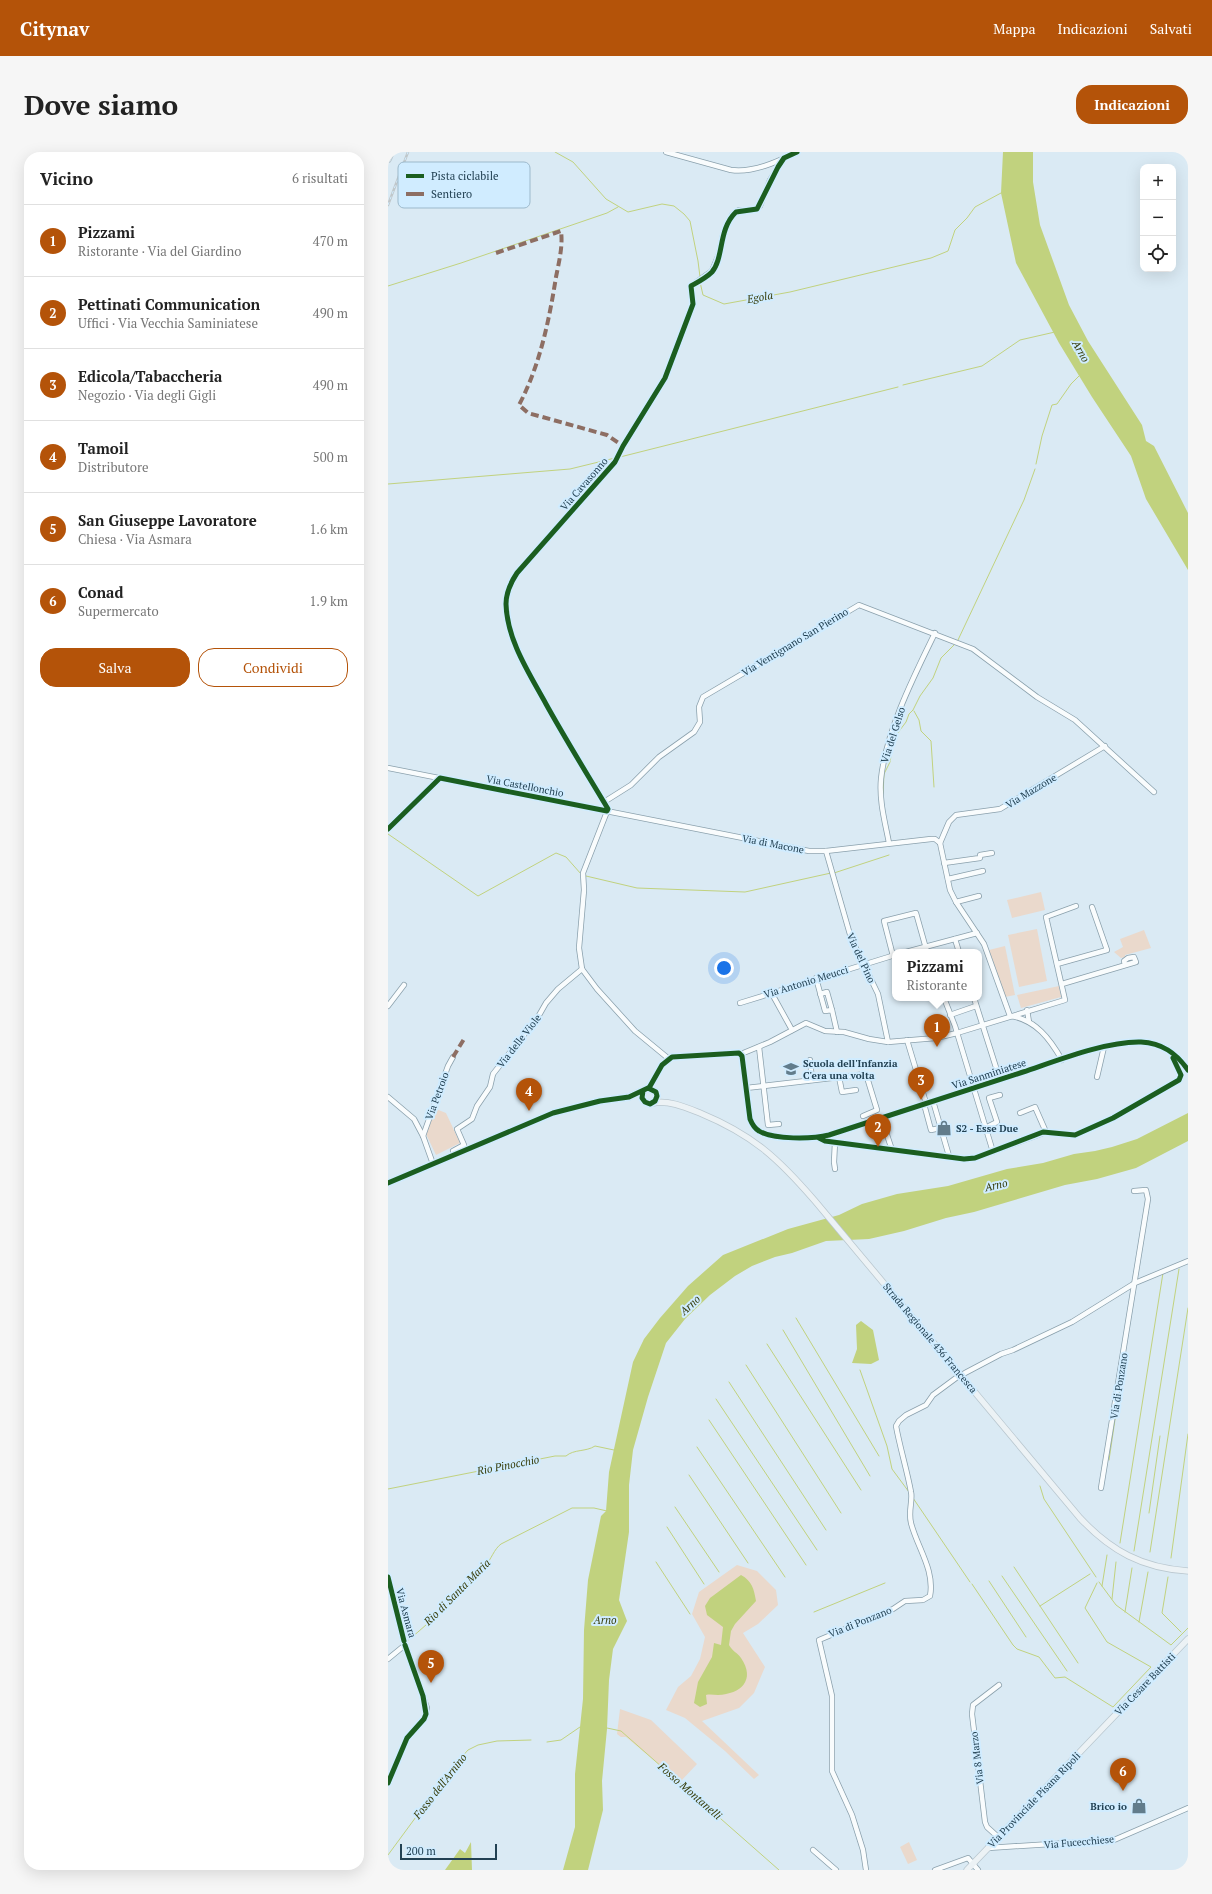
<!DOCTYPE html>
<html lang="it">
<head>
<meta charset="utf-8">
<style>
  :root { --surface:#fff; --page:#f6f6f6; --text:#222; --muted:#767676; --line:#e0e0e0; --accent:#b45309 }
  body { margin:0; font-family:"PT Serif",serif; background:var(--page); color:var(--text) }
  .controls { position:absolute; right:12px; top:12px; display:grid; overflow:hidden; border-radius:8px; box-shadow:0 4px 16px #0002 }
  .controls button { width:36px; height:36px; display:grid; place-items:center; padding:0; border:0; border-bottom:1px solid var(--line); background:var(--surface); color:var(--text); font:20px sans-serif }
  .scale { position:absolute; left:12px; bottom:10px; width:97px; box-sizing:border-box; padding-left:4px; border:2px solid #224153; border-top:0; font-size:11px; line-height:14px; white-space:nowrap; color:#224153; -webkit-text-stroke:3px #d0ecff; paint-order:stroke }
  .you { position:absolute; left:336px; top:816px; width:14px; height:14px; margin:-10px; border:3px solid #fff; border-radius:50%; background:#1a73e8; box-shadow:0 0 0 6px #1a73e833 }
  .badge { display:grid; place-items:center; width:26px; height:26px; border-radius:50%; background:var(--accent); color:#fff; font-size:13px; font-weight:700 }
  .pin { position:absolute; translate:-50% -33px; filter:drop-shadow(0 1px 2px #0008) }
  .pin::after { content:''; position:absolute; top:21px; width:14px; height:12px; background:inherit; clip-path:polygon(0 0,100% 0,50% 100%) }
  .popup { position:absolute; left:504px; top:797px; width:90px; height:52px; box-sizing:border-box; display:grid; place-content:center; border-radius:8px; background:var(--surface); filter:drop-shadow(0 1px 3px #0005); font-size:13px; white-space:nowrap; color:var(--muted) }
  .popup b { font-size:15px; color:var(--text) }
  .popup::after { content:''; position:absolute; left:50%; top:100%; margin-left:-8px; border:8px solid transparent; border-top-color:var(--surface) }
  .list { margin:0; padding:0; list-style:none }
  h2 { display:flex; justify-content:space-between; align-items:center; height:52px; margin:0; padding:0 16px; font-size:17px }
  h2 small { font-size:13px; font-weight:400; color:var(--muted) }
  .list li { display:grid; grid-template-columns:26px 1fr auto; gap:12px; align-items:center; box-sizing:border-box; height:72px; padding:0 16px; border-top:1px solid var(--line) }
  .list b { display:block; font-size:15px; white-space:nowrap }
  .list p { margin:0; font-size:13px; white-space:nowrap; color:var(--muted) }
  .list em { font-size:13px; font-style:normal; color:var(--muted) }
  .actions { display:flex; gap:8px; padding:12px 16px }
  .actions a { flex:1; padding:9px 0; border:1px solid var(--accent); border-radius:16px; text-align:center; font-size:14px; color:var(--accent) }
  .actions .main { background:var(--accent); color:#fff }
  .icon { flex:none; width:22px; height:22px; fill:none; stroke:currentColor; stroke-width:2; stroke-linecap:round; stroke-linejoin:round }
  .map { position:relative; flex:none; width:800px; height:1718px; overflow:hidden; border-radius:16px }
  header { display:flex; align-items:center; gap:24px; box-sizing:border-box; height:56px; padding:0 20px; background:var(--accent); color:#fff }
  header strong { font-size:19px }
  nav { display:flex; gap:22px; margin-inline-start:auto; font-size:14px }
  .intro { display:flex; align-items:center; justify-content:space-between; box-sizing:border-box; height:96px; padding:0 24px }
  h1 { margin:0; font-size:28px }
  .button { padding:10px 18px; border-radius:16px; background:var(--accent); color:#fff; font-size:14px; font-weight:700 }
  main { display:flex; gap:24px; padding:0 24px }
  aside { flex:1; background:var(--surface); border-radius:16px; box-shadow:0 4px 16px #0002 }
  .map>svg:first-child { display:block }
</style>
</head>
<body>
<header>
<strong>Citynav</strong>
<nav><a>Mappa</a><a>Indicazioni</a><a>Salvati</a></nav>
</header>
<div class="intro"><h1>Dove siamo</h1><a class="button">Indicazioni</a></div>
<main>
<aside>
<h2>Vicino<small>6 risultati</small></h2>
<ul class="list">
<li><span class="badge">1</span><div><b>Pizzami</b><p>Ristorante · Via del Giardino</p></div><em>470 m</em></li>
<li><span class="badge">2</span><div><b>Pettinati Communication</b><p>Uffici · Via Vecchia Saminiatese</p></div><em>490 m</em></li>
<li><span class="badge">3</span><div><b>Edicola/Tabaccheria</b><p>Negozio · Via degli Gigli</p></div><em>490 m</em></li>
<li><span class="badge">4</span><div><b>Tamoil</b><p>Distributore</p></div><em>500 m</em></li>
<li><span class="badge">5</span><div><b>San Giuseppe Lavoratore</b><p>Chiesa · Via Asmara</p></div><em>1.6 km</em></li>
<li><span class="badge">6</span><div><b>Conad</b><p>Supermercato</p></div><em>1.9 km</em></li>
</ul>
<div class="actions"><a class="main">Salva</a><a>Condividi</a></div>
</aside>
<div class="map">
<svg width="800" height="1718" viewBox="0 0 800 1718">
  <rect width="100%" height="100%" fill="#daeaf4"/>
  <!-- green -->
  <g fill="#ead9cc">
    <polygon points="653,740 657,758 624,766 619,748"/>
    <polygon points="649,777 659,829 631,835 620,783"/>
    <polygon points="756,778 763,796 737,803 737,805 733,806 726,800 735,795 732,787"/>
    <polygon points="617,794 627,843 617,845 601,798"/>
    <polygon points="671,834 673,845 633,856 629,843"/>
    <polygon points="48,957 58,961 72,991 48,1003 38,982"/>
    <polygon points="349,1413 369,1419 388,1438 390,1453 370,1472 355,1481 377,1515 366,1541 351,1556 314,1569 371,1623 366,1627 337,1599 297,1566 278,1558 290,1535 303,1524 312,1507 317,1485 304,1462 311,1440"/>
    <polygon points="232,1557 263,1568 309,1612 292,1630 238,1585 233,1585 229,1582"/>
    <polygon points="521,1690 529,1708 520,1712 512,1695"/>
  </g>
  <!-- water -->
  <g fill="#c1d27e">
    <polygon points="615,0 645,0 645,30 652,73 681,153 700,189 754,273 758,289 766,294 800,361 800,418 758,347 743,304 704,245 671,191 628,111 613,41"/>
    <polygon points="800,961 800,989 748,1016 709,1027 677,1033 586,1060 558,1066 516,1079 481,1087 438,1089 404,1101 387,1105 364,1114 347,1124 322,1143 297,1167 278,1191 260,1245 245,1298 241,1333 241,1380 231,1448 239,1469 225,1497 221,1528 219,1577 214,1629 215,1658 200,1718 175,1718 187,1675 187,1622 195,1547 196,1478 200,1428 213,1364 218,1359 221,1320 245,1210 256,1187 272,1166 300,1134 335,1103 400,1077 451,1063 474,1052 509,1042 560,1034 619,1017 655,1011 686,1002 707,999 724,995 749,987"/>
    <polygon points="473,1169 485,1178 491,1208 483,1212 464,1211 469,1197 468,1173"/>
    <path d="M353 1423C364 1429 366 1437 368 1449L347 1472 343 1479 341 1493C344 1499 350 1501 353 1506 368 1528 353 1542 330 1543 326 1543 322 1542 318 1543L319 1552 312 1555 306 1551 310 1530 324 1505 326 1491 333 1493 335 1475 319 1463 317 1454 322 1446Z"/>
    <polygon points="83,1690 84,1718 57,1718 72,1697 77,1701"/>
  </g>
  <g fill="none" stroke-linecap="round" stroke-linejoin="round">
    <!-- stream -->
    <g stroke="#c1d27e" stroke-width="1">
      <polyline points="167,0 185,10 218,47 240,60 274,52 286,54 296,62 302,69 310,109 312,125"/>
      <polyline points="312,130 315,143 336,152 402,140 543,106 560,99 567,78 579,66 587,55 613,41"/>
      <polyline points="0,134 73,111 219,61 230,55"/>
      <polyline points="515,233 594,214 632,188 667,180"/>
      <polyline points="232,305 510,235"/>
      <polyline points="648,312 654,284 664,253 669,252 683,232 692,223"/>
      <polyline points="0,332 182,317 227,306"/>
      <polyline points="570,488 636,348 647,317"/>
      <polyline points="526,559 531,568 533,579 543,589 546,635"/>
      <polyline points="495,642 496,622 502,610 506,586 518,570 521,562 525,558 532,544 545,526 553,506 567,492"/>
      <polyline points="0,682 90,744 168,701 178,705 193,722"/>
      <polyline points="446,721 501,703"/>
      <polyline points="198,724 249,736 357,740 443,721"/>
      <polyline points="408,1166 491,1304"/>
      <polyline points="395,1178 482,1324"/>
      <polyline points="379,1192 473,1338"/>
      <polyline points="358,1213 453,1361"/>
      <polyline points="472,1218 499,1294 504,1317 521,1340"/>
      <polyline points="341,1230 438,1378"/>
      <polyline points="328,1247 429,1398"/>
      <polyline points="321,1268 418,1413"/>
      <polyline points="309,1295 397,1425"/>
      <polyline points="721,1308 737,1200"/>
      <polyline points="301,1323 360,1411"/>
      <polyline points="652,1334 656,1347 708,1425"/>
      <path d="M0 1337 167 1304H178C186 1297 198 1300 207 1294L226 1298"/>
      <polyline points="525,1346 582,1430"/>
      <polyline points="287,1355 331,1420"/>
      <polyline points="761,1361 772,1284"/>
      <polyline points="279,1375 316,1432"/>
      <polyline points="732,1391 775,1121"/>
      <polyline points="746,1399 791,1117"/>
      <polyline points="762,1400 800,1156"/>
      <polyline points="783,1406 800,1282"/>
      <polyline points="268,1410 302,1462"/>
      <polyline points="626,1415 690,1511"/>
      <polyline points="614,1424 679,1519"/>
      <polyline points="780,1425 774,1461 793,1480"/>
      <polyline points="601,1429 638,1485"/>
      <polyline points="711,1430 728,1453 783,1493 800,1476"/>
      <polyline points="584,1432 625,1493 629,1497 651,1505 667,1526 677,1525 725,1555 763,1515 719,1490 697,1456 709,1431"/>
      <polyline points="714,1434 719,1403"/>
      <polyline points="724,1447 728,1410"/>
      <polyline points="652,1454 702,1422"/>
      <polyline points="426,1460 497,1431"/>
      <polyline points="737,1460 744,1416"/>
      <polyline points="751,1470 760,1420"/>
      <path d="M19 1489C47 1467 72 1440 97 1414 103 1408 106 1397 113 1392L184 1356H206L219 1359"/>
      <polyline points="219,1576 233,1579 391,1718"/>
      <polyline points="159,1590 173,1588 192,1575"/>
      <polyline points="0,1703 64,1616 80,1598 90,1593 109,1589 143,1588"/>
    </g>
    <!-- minor casing -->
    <g stroke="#8aa0ac" stroke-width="6">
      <g id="minor">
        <path d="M278 0 343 18C365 21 389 10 409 0"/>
        <polyline points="0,616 421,699 438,699 543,687 547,687 552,691"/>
        <polyline points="216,650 243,633 271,605 306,580 312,570 311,555 315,545 471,453 585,497 649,545 687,568 766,640"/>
        <path d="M501 691C497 670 491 649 493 627 498 579 526 524 547 481"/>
        <polyline points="438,699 463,786 490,842 500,890"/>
        <polyline points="556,711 592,706 592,703 604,701"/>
        <polyline points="560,727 595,719"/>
        <polyline points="568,750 591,744"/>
        <polyline points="567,787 571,800"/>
        <polyline points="518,800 589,781"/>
        <polyline points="505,804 496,769 528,761 539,800"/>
        <polyline points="669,812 719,798 704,755"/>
        <polyline points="428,826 437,859 444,858 449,880"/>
        <polyline points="674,832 748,810 746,805 740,806 736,809 737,813"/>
        <polyline points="383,840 404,878"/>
        <polyline points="432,842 439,840 444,858"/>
        <polyline points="556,846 567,874 605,1000"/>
        <polyline points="586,846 612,928"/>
        <polyline points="352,851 507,803"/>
        <polyline points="0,854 16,833"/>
        <polyline points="639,858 641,870"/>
        <polyline points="562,863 588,854"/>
        <polyline points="622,864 596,792 568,750 562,738 552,691 561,670 568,663 612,657 717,594"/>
        <path d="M623 864C648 868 662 887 674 908"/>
        <polyline points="519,888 538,951"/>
        <polyline points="371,895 380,973 391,972"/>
        <polyline points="353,902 382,890 418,871 437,879 456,880 481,887 500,890 548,886 569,881 677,848 658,765 688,754"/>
        <path d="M281 907 247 879 209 837 194 817 191 796 196 738 195 721 220 657C199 622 178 588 158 552 141 521 119 488 118 452 118 440 123 430 129 421L227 310 235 294 277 226 305 152 303 134 324 119 331 102 335 83 344 63 351 58H367L372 54 382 28 396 6"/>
        <polyline points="422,908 424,928"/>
        <polyline points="451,925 454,940 468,938"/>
        <polyline points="709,925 716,895"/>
        <path d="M261 936 274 913 284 905 351 901 354 904 362 967C364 972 366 976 371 979 385 988 425 987 441 983 505 962 570 941 635 920 668 909 718 889 753 890 774 891 788 901 800 918"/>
        <polyline points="358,936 478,922 489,958 475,964"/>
        <polyline points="0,945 26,967 35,984 45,1012"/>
        <polyline points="545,949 561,1004"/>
        <polyline points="536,952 543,978 552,976"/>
        <polyline points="493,965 504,998"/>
        <polyline points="597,976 609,970 601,946 612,943"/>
        <polyline points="35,984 60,914 65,905"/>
        <polyline points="430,986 437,989 576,1007 587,1006 658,980 647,955 632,961"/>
        <polyline points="67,1003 65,999 76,993 69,977 84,967 89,954 102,935 105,922 150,865 158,851 170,837 194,817"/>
        <polyline points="447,1017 446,1010 447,990"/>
        <polyline points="577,1221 613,1202 625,1198 684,1170 747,1131 800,1109"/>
        <polyline points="713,1336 760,1047 758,1038 746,1039"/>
        <polyline points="0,1425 17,1493 39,1556 36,1567 19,1586 0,1631"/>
        <polyline points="0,1507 17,1493"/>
        <polyline points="610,1685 599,1675 597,1670 584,1562 585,1553 611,1533"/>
        <polyline points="600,1696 726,1688 800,1656"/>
        <polyline points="425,1698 448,1718"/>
        <path d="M478 1718 475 1698 464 1663 444 1619V1544L431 1488 505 1457 517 1449 535 1448 542 1444C547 1418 529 1395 523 1371 520 1359 525 1348 523 1340 519 1318 512 1296 508 1274L511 1269 518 1263 538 1253 545 1243 568 1226"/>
        <polyline points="547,1718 580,1706 590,1718"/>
      </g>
    </g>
    <!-- major casing -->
    <g stroke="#b9c7cf" stroke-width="7">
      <g id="major">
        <path d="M265 951C281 948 297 955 312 961 365 983 390 1006 427 1049L692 1366C723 1399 754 1416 800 1419"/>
        <polyline points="0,1031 165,961 212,949 241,945 260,936 268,940 269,944 267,949 262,952 257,950 254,946 255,939"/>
        <polyline points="579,1718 800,1487"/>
      </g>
    </g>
    <!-- highway casing -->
    <g stroke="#b9c7cf" stroke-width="8">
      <polyline id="highway" points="0,7 3,0"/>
    </g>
    <!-- minor -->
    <use href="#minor" stroke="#f9fcfd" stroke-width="4.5"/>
    <!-- major -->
    <use href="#major" stroke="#ecf2f5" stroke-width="5.5"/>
    <!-- highway -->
    <use href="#highway" stroke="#e2ebf0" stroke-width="6"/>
    <!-- rail casing -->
    <g stroke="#c0c7ca" stroke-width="2.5">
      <polyline id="rail" points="0,53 20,0"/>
    </g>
    <!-- rail -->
    <use href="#rail" stroke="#d0ecff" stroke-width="1" stroke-dasharray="3" stroke-linecap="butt"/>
    <!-- quiet -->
    <g stroke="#8d6e63" stroke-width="4" stroke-dasharray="8 4" stroke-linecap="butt">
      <path d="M108 101 173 79C175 94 171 110 168 125 161 169 152 213 131 253L140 261 219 283 235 294"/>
      <polyline points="65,905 76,887"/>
    </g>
    <!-- cycleway casing -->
    <g stroke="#d0ecff" stroke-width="8">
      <g id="cycleway">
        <path d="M0 677 52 626 219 659 220 657C199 622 178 588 158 552 141 521 119 488 118 452 118 440 123 430 129 421L227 310 235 294 277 226 305 152 303 134C310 130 318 126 324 120 336 106 330 77 348 60L369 57 390 15 396 6 409 0"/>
        <path d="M261 936 274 913 284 905 351 901 354 904 362 967C364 972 366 976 371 979 385 988 425 987 441 983 505 962 570 941 635 920 668 909 718 889 753 890 774 891 788 901 800 918"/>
        <polyline points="431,986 437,989 576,1007 587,1006 655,980 687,983 725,966 791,928 793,923 785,906"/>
        <polyline points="0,1031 165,961 212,949 241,945 260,936 268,940 269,944 267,949 262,952 257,950 254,946 255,939"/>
        <polyline points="0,1425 16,1489"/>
        <polyline points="0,1631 19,1586 36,1567 38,1562 35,1544 17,1493"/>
      </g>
    </g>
    <!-- cycleway -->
    <use href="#cycleway" stroke="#1b5e20" stroke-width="5"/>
  </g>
  <!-- icons -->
  <defs>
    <g id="school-bare" transform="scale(1.2)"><path d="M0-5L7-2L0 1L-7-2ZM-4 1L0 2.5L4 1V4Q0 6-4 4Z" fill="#627c8b" stroke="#d0ecff" stroke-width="2.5" paint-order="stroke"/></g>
    <g id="shop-bare" transform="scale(1.2)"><path d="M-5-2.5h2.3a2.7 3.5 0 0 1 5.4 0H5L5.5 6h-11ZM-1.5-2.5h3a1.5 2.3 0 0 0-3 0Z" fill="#627c8b" stroke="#d0ecff" stroke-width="2.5" paint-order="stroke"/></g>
  </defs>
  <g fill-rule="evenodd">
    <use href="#school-bare" x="403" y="917"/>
    <use href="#shop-bare" x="556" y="976"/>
    <use href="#shop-bare" x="751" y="1654"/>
  </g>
  <g text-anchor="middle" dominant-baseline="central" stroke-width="4" stroke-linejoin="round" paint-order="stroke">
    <!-- street labels -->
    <g font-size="10" fill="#224153" stroke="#d0ecff">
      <text transform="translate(196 332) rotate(-49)">Via Cavasonno</text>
      <text transform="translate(407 490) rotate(-31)">Via Ventignano San Pierino</text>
      <text transform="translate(505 583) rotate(-72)">Via del Gelso</text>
      <text transform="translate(137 634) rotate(11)">Via Castellonchio</text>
      <text transform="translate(643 639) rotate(-31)">Via Mazzone</text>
      <text transform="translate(385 692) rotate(11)">Via di Macone</text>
      <text transform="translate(473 806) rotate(65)">Via del Pino</text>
      <text transform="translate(418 830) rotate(-17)">Via Antonio Meucci</text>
      <text transform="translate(131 889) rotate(-52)">Via delle Viole</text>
      <text transform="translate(601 922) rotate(-18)">Via Sanminiatese</text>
      <text transform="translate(49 944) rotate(-70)">Via Petroio</text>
      <text transform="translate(542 1186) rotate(50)">Strada Regionale 436 Francesca</text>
      <text transform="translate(731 1234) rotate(-81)">Via di Ponzano</text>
      <text transform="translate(18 1461) rotate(75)">Via Asmara</text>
      <text transform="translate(472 1470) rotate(-22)">Via di Ponzano</text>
      <text transform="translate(757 1532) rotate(-46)">Via Cesare Battisti</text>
      <text transform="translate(589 1606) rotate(-97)">Via 8 Marzo</text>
      <text transform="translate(646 1648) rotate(-46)">Via Provinciale Pisana Ripoli</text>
      <text transform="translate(691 1690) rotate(-5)">Via Fucecchiese</text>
    </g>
    <!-- poi labels -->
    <g font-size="10" font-weight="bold" fill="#224153" stroke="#d0ecff" text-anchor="start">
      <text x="415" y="911">Scuola dell'Infanzia<tspan x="415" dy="12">C'era una volta</tspan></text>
      <text x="568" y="976">S2 - Esse Due</text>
      <text x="739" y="1654" text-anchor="end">Brico io</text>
    </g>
    <!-- water labels -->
    <g font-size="11" font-style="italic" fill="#373d0a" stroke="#d0ecff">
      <text transform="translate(372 145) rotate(-10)">Egola</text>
      <text transform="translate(693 199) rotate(60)">Arno</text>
      <text transform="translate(608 1033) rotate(-13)">Arno</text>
      <text transform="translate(302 1153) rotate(-43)">Arno</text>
      <text transform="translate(120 1313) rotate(-11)">Rio Pinocchio</text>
      <text transform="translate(69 1440) rotate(-45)">Rio di Santa Maria</text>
      <text x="217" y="1468">Arno</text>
      <text transform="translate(52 1634) rotate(-52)">Fosso dell'Arnino</text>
      <text transform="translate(302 1639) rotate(41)">Fosso Montanelli</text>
    </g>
  </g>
  <!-- legend -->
  <rect x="10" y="10" width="132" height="46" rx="6" fill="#d0ecff" stroke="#9cb9cb" stroke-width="1"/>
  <rect x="18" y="22" width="18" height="4" fill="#1b5e20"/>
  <rect x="18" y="40" width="18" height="4" fill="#8d6e63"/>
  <g font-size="11" fill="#224153">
    <text x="43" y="28">Pista ciclabile</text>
    <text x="43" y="46">Sentiero</text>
  </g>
</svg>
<div class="controls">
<button>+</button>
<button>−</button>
<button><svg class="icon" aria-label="locate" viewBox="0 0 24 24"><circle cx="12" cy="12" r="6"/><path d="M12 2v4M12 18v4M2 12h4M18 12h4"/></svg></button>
</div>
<div class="scale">200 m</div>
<div class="you"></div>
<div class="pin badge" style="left:549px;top:895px">1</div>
<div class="popup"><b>Pizzami</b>Ristorante</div>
<div class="pin badge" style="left:490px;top:995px">2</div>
<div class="pin badge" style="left:533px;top:948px">3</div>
<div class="pin badge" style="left:141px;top:959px">4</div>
<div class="pin badge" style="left:43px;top:1531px">5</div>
<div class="pin badge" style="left:735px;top:1639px">6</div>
</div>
</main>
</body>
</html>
